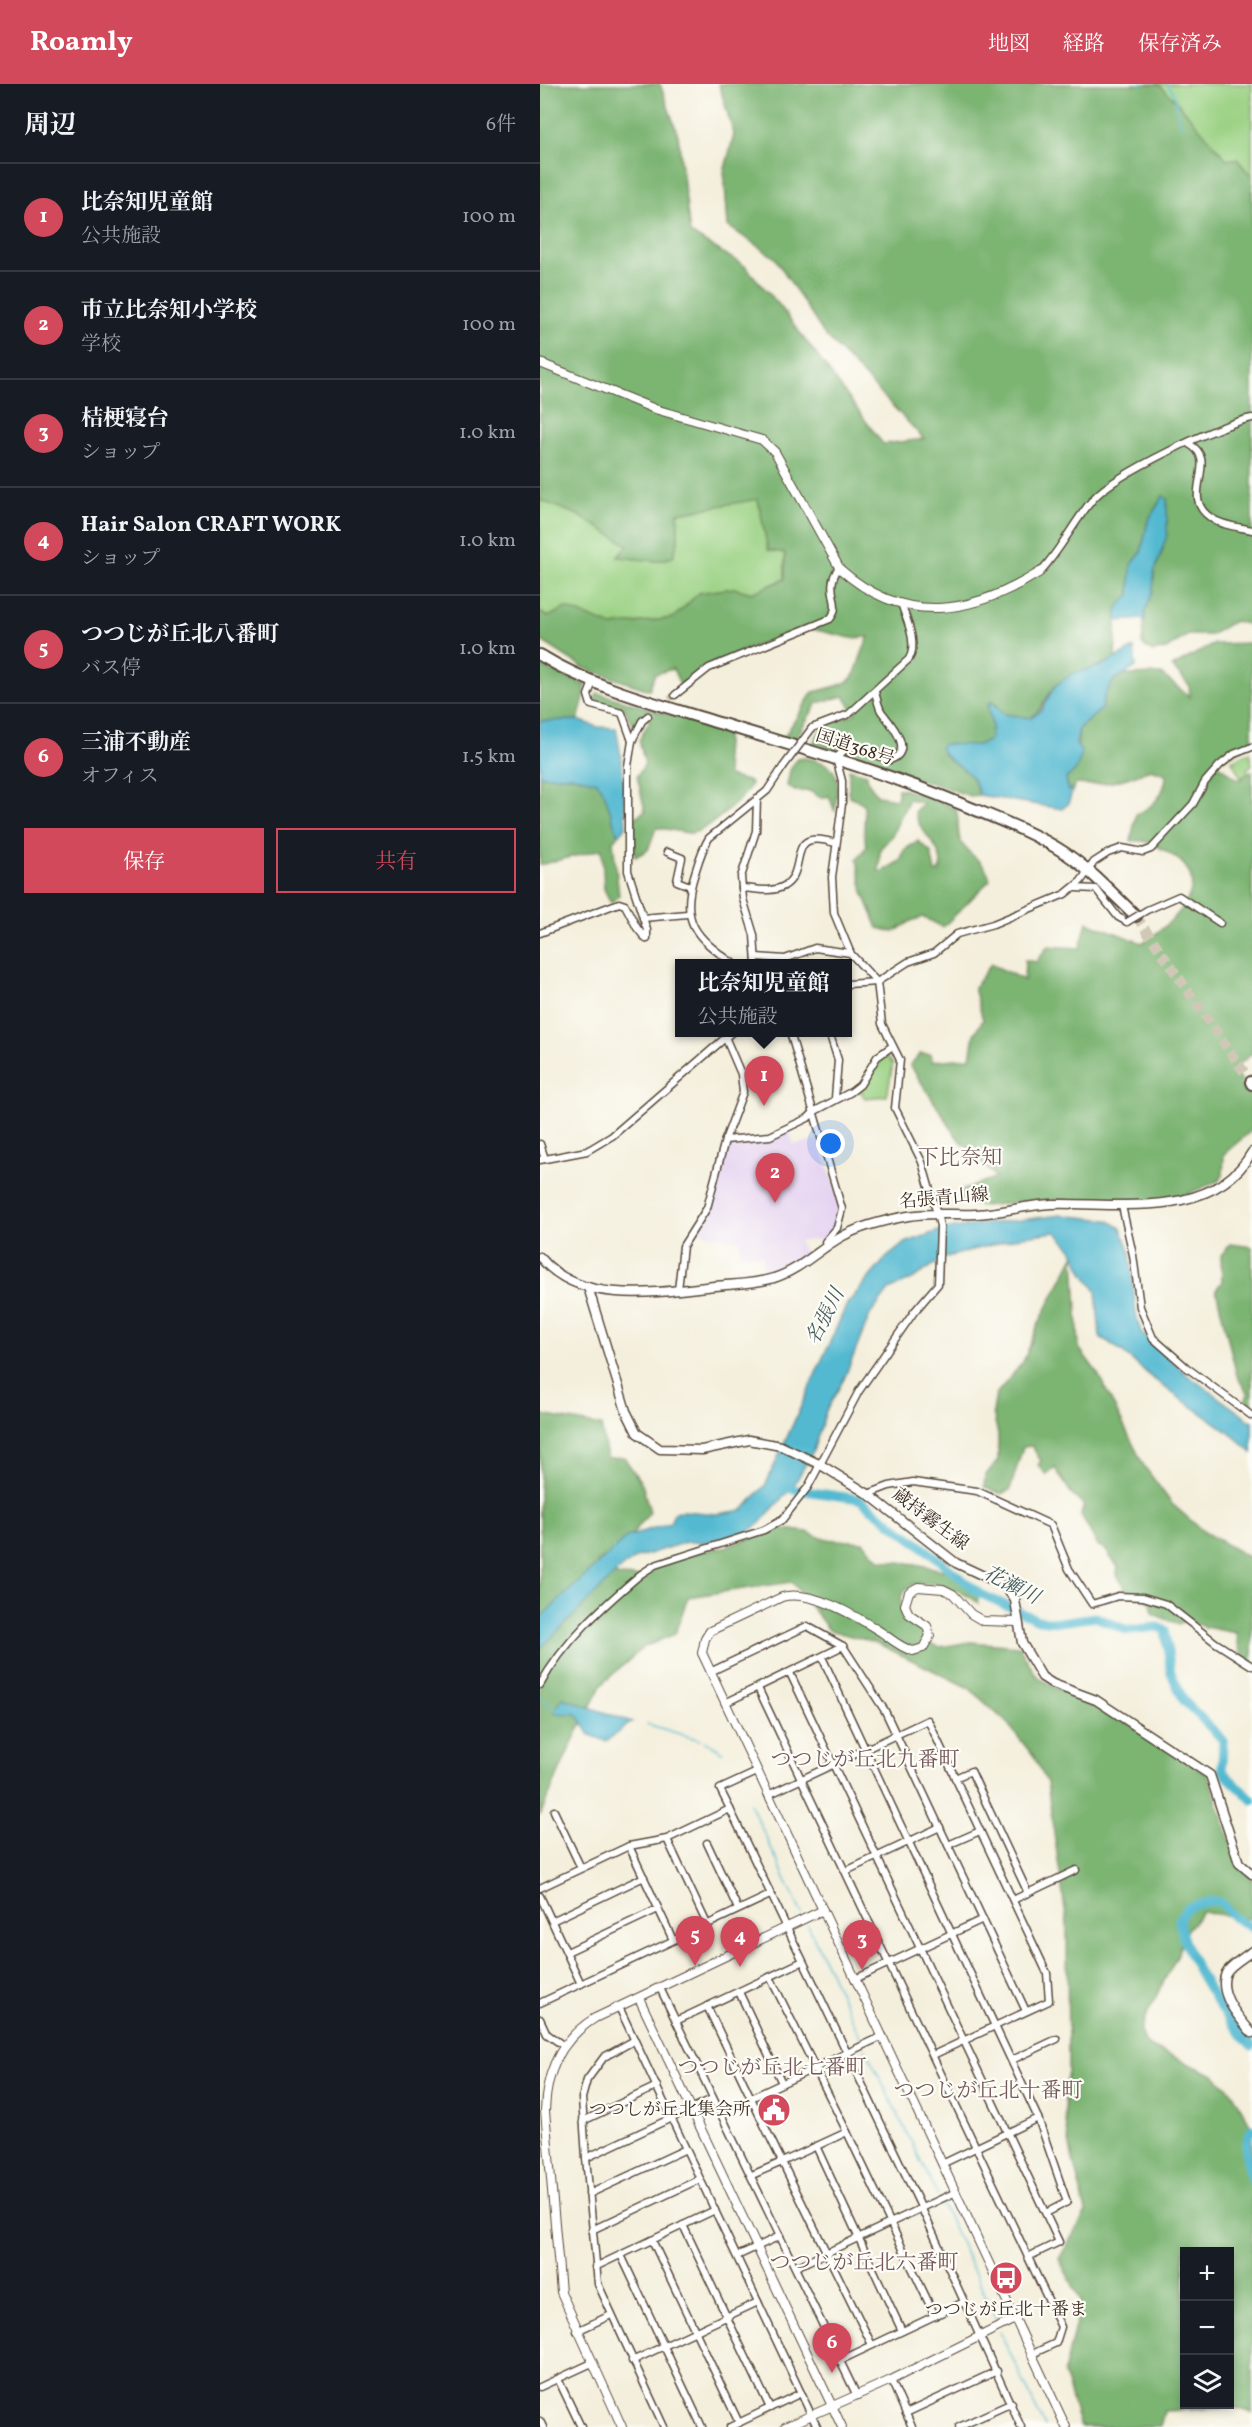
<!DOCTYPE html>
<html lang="ja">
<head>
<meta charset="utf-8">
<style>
  :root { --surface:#171b24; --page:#242831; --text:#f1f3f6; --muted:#9ea1a6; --line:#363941; --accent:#d1495b }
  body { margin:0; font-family:Vollkorn,"Noto Serif JP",serif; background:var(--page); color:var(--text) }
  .controls { position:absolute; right:18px; bottom:18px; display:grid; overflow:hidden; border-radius:0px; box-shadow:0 3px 9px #0003 }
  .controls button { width:54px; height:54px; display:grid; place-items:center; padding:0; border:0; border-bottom:2px solid var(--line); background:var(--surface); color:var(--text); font:30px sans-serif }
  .you { position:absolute; left:291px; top:1060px; width:21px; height:21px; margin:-15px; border:4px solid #fff; border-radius:50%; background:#1a73e8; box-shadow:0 0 0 9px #1a73e833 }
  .badge { display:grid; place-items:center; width:39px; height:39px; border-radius:50%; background:var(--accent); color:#fff; font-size:20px; font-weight:700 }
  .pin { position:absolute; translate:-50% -50px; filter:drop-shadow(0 2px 3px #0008) }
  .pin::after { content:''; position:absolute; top:32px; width:21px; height:18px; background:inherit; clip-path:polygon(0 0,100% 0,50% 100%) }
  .popup { position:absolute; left:135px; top:875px; width:177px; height:78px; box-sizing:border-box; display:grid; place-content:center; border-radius:0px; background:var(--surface); filter:drop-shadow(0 2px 4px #0005); font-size:20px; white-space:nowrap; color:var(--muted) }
  .popup b { font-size:22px; color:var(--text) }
  .popup::after { content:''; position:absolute; left:50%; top:100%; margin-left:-12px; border:12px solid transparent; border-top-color:var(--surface) }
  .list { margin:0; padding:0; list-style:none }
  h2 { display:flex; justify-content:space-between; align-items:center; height:78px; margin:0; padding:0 24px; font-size:26px }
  h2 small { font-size:20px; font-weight:400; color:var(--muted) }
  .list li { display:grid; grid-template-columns:39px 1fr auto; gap:18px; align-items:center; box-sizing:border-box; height:108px; padding:0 24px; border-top:2px solid var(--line) }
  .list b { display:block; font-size:22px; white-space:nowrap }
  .list p { margin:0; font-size:20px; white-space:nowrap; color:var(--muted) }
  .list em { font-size:20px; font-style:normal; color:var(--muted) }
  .actions { display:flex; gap:12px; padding:18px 24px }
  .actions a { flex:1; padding:14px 0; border:2px solid var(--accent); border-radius:0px; text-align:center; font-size:21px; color:var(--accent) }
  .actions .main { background:var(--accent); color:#fff }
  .icon { flex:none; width:33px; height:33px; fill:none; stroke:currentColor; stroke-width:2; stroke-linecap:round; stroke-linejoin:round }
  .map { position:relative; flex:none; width:712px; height:2343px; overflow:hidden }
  header { display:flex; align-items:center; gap:36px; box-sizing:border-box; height:84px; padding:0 30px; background:var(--accent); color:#fff }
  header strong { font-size:28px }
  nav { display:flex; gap:33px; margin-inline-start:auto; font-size:21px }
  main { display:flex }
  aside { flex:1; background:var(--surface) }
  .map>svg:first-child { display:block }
</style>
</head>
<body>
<header>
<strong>Roamly</strong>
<nav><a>地図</a><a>経路</a><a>保存済み</a></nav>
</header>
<main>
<aside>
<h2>周辺<small>6件</small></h2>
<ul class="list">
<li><span class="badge">1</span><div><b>比奈知児童館</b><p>公共施設</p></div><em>100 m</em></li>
<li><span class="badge">2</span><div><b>市立比奈知小学校</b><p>学校</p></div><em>100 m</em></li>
<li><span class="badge">3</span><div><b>桔梗寝台</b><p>ショップ</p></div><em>1.0 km</em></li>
<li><span class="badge">4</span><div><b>Hair Salon CRAFT WORK</b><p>ショップ</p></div><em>1.0 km</em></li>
<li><span class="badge">5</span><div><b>つつじが丘北八番町</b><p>バス停</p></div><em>1.0 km</em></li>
<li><span class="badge">6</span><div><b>三浦不動産</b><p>オフィス</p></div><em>1.5 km</em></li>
</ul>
<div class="actions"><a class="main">保存</a><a>共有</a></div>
</aside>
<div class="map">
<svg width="712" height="2343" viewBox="0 0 712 2343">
  <rect width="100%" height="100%" fill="#fdfcf7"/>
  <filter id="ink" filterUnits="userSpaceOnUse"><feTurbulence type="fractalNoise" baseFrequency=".0167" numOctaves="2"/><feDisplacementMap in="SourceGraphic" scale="12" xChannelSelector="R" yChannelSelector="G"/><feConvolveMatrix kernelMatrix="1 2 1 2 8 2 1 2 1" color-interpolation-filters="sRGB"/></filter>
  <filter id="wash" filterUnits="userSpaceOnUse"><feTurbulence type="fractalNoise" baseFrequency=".008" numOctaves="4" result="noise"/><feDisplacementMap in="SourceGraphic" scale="24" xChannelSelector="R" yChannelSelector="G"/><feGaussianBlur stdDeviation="1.35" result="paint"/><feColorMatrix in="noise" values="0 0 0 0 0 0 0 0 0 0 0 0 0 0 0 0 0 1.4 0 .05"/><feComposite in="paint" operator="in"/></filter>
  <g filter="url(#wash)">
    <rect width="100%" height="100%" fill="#f4efdc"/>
    <!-- built -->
    <polygon fill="#e5d3f1" points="250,1048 254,1061 278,1055 297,1108 300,1132 293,1148 285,1155 259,1157 267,1175 250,1184 223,1193 223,1171 199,1170 200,1156 174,1152 158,1146 177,1106 187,1058 225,1054"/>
    <!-- green -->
    <g fill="#9bd284" stroke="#6b7e51" stroke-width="1.5">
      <polygon points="618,0 712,0 712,140"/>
      <polygon points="218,415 228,466 245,469 245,495 212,509 194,504 159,509 133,534 72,542 26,524 8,533 0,528 0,416 38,431 88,461 78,473 117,477 133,472 138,457 137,429"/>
      <polygon points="707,669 710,669 712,681 707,685 709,689 701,694 692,677"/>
      <polygon points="345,971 353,980 347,1012 325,1014 320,1007"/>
    </g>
    <!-- forest -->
    <g fill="#7cb472" stroke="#5c6f48" stroke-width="1.5" fill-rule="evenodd">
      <path d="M0 0H120L138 51 150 149 205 182 240 222 343 360 384 355 284 250 235 174 188 142 184 88 194 51 179 0H618C644 21 663 51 687 75H697L712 93V541L694 537 671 551H648L626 565 612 568 602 560 605 527 613 508 614 489 623 465V412L608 437 601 469 591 481 590 511 577 526 575 575C556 585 535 587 518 600 507 609 503 624 491 634L462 630 455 619 448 620 452 642 449 657 404 671 432 691 439 711 430 712 273 659 282 643 315 630 304 612 277 619 254 657 244 653 273 608C327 596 308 595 329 553L311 554 263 543 174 579 140 601 133 585 115 590 109 606 44 584 0 556V528L8 533 26 524 72 542 133 534 159 509 194 504 212 509 245 495V469L228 466 218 415 138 429V457L133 473 117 477 78 473 88 461 38 431 0 416Z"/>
      <path d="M712 559V659L676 679 699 696 712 687V970L693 985 712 1013V1046L684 1070 683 1092 678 1097C661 1104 644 1113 626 1115 579 1122 530 1113 483 1117 461 1119 440 1127 420 1116L423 1106 456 1093 417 1053 370 981 380 970H390L392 977 430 974 434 950 443 936 434 904 451 880 484 896 485 876 496 878 508 862 540 864 547 838 602 859C633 839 680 799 629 769 615 761 608 755 591 757L596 730C613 724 626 709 626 690L610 685C588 695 561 703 536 700L529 708 526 694 536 686 539 644 562 625 564 612 574 596 583 591 621 590 650 613 649 601 632 583 673 560Z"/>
      <polygon points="0,582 45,601 45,610 38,636 0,637"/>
      <path d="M57 609 187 647 185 672 188 692 211 698C210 711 166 747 152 749 147 750 127 744 116 744L108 766 95 773 93 750 95 733 105 727 97 692 105 680 99 656 110 636 101 631 93 642 84 624 55 619Z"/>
      <path d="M265 674C303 680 298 695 295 728L289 712 281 714 270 707H255L247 702 250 686 257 675Z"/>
      <path d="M309 685 327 690 328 698 338 712 355 715 358 713V705H362L392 714 416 725C420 737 416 747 421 758 429 772 447 778 450 796L403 843 383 833 371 837 354 848 338 844 323 808 317 775 327 762C320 742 328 735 323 719L309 712ZM369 715 383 719 375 727C376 748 409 765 399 788H395L391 768 378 757 364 766 360 777 339 789 340 765 351 753Z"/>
      <polygon points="0,692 33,692 57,698 64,708 78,752 73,757 79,812 71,819 64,805 62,765 0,781"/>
      <polygon points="691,1160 712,1163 712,1325 704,1318 708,1310 697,1292 676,1206 682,1197 681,1171"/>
      <polygon points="534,1172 539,1264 558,1290 604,1382 632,1420 664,1448 712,1475 712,1583 699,1565 696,1549 665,1543 648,1536 638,1540 613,1530 611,1518 586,1507 577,1490 578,1483 564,1464 558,1462 541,1431 544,1420 533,1412 515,1384 507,1391 498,1381 501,1377 492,1362 483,1363 470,1406 461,1410 444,1403 445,1392 458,1376 458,1351 453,1328 456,1310 483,1278 499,1239"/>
      <path d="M3 1331 61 1342 67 1374 84 1373 102 1400 110 1428 86 1458 57 1479 78 1492 99 1493 126 1475 188 1462 237 1444 267 1448 284 1455 323 1458 340 1476 376 1480 411 1488 437 1510 438 1519C424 1506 373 1486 362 1511 360 1517 360 1524 364 1529 369 1538 380 1539 385 1548L381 1557 400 1563 431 1558 479 1562 496 1591 513 1603 555 1618 668 1691 699 1784 712 1793V1835L662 1828 644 1850 637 1872 606 1932 601 1947 603 1956 609 1962 674 1991 693 2009 712 2044V2329L697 2324 624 2327 620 2343H540L524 2289 541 2217 519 2175 546 2128C536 2084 517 2032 528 1987L527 1840 507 1699 494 1673 468 1640 429 1604 337 1559 289 1546 252 1498 148 1513 135 1550 104 1563 62 1600 31 1661 0 1732V1333ZM644 2168H690V2320H644Z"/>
    </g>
    <!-- water -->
    <g fill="#53b9d1" stroke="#477278" stroke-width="1.5">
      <polygon points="623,412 627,415 627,451 614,489 613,508 605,527 605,535 577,537 577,524 590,511 591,481 601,469 608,437"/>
      <path d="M594 564 596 583 574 596 564 612 562 625 539 644 536 661 542 669 536 686 526 694 528 707 533 705 528 720 522 725 439 711C432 680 412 685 400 664L402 660 437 661 449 657 452 642 448 624 451 617 463 630 491 634 501 626 515 602 533 589 561 582Z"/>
      <polygon points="38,636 58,643 76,644 82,677 86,743 78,752 64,708 57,698 33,692 0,692 0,637"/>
      <path d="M521 1131 568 1136 581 1144 590 1168 596 1230 601 1248 646 1290 712 1338V1369C685 1341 649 1323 619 1299 598 1283 583 1265 560 1253L556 1207 544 1190 532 1165 516 1148 484 1152 404 1174 374 1194 349 1206 330 1231 304 1295 286 1327 273 1367 254 1401 219 1440 208 1448 167 1458H146L96 1474 81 1484 0 1565V1534L87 1453 130 1439 134 1429 143 1427 177 1430 203 1426 226 1400 307 1220 346 1174 365 1159 404 1145Z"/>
      <polygon points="23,1614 92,1638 66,1657 50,1651 37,1630 13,1629"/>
    </g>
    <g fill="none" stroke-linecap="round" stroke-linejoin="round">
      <!-- stream -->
      <g stroke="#53b9d1" stroke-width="1.5">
        <polyline points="599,0 604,0"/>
        <path d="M626 0C642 14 632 30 644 43"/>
        <polyline points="0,1613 15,1625"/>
        <polyline points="107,1640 160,1656"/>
        <polyline points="164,1657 183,1668"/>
        <polyline points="210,1719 262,1830"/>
        <polyline points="268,1841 322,1957"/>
        <polyline points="325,1964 398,2112"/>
        <polyline points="402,2120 458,2238"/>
        <polyline points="460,2248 505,2343"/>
      </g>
      <!-- river -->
      <g stroke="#53b9d1" stroke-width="9">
        <polyline points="238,1403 319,1415 384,1464 439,1509 498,1536 519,1538 556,1533 587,1546 617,1543 625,1546 631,1589 644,1617 683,1656 682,1685 686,1691 712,1716"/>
        <path d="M712 1844 695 1834 680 1818 671 1817 648 1823 639 1834C640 1866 688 1940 712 1962"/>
        <path d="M712 2045C702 2058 707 2083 712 2098"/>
      </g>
    </g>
  </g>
  <g filter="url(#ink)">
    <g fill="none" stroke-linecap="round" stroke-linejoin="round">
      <!-- minor-tunnel -->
      <polyline stroke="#cfc8b6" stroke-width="6" stroke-dasharray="6 3" stroke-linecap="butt" points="108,632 135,611"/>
      <!-- trunk-tunnel -->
      <polyline stroke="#cfc8b6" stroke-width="10" stroke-dasharray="10 5" stroke-linecap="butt" points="596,832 711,998"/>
      <!-- minor casing -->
      <g stroke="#57483a" stroke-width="9">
        <g id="minor">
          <path d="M649 360C681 377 638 412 671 434 683 442 699 443 712 446"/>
          <path d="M500 488C521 466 534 437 554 414 576 390 679 340 712 334"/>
          <polyline points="53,598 48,611 51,621 82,629 92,657"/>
          <path d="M135 611 169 584 290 535C304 518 282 508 299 483"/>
          <path d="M272 644 309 630 369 575C378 560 367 537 362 522"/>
          <polyline points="127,768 142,774 137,797 150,802"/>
          <path d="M202 804C215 805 232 809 244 802 270 786 243 743 295 759"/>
          <polyline points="535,804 556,805 578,833 587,838"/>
          <polyline points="607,826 639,812 680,839"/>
          <polyline points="103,834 147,830"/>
          <polyline points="0,849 79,819 85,821 97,844 106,855"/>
          <polyline points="107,855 107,846 88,787 88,682 92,657 102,637 108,632"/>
          <polyline points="216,873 245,875 275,864 310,869"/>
          <path d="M194 880C155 853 139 837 155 789 159 776 162 765 169 754L227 707 243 683"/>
          <polyline points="216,880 214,851 203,815 201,793 216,747 217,714"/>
          <polyline points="308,900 337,898 368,878 394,869 417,850 453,840 525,810 541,797 554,778 568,769 582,764 603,768 611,765 653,720 665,698 680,681 694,670 712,663"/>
          <polyline points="250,948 302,1125 297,1144 285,1158 286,1162"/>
          <polyline points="289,948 298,976 295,1014"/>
          <polyline points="185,1056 230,1052 268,1034 275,1027 311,1008 320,1001 337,973 351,963"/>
          <polyline points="0,1060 5,1075"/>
          <polyline points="0,1076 47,1067 72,1052 192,948"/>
          <polyline points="582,1122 593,1171 600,1223 613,1254 646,1283 712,1332"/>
          <polyline points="138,1206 143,1162 167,1124 185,1056 203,1008 201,990 186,955"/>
          <polyline points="328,1410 349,1402 373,1398 437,1407 511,1441 529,1485 552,1520 578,1512 603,1513 626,1520 676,1559 712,1582"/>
          <polyline points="303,1562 345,1627 486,1927"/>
          <polyline points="282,1573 455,1942 393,1971"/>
          <polyline points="170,1588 267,1542 303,1562 185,1619"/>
          <polyline points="250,1589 519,2158 488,2173 521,2243 516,2259 492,2270"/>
          <path d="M0 1601C24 1557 63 1522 101 1490L115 1481 224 1446 242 1436 268 1403 319 1307 374 1228 398 1200 400 1142 397 1130 382 1078 355 1024 360 976 342 940 337 898 311 870 294 829 292 793 302 720V697L296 674 309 662 350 676C376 667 350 639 341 627 338 621 337 615 335 608"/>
          <polyline points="218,1604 488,2173"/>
          <polyline points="415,1694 431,1687 488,1809"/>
          <polyline points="228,1711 388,1636 507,1889 509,1917 455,1942 498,2034 527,2118 506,2129"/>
          <polyline points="190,1725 180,1705 217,1688"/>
          <polyline points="14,1727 41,1784"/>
          <polyline points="127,1755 167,1840"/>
          <polyline points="167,1759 198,1825"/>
          <polyline points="408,1761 440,1747"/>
          <polyline points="89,1762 133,1856"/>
          <polyline points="306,1787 400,1743"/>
          <polyline points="0,1804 89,1762 127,1755 190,1725 382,2125 481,2343"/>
          <polyline points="0,1812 41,1900"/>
          <polyline points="473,1816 536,1786"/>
          <polyline points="12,1837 104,1793"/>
          <polyline points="27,1868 118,1825"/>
          <path d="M230 1893 307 2048 242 2078 211 2014C255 1993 299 1973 343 1952"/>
          <polyline points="315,1895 443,1835"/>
          <polyline points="120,1904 317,2312"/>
          <polyline points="199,1908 242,1999"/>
          <polyline points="0,1919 230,1811"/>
          <polyline points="167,1922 211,2014"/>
          <polyline points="79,1923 277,2343"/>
          <polyline points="0,1935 7,1950 24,1962"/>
          <polyline points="136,1937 261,1878"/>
          <polyline points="95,1956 64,1973 47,1996 42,2014 46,2074 58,2200 124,2343"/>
          <polyline points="472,1976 517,1955"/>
          <polyline points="43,2037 117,2002"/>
          <polyline points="307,2048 395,2232"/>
          <polyline points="276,2062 362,2247"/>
          <polyline points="46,2074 172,2015"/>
          <polyline points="402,2080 498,2034"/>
          <polyline points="212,2091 242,2078 332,2261"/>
          <polyline points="49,2110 146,2065"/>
          <polyline points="143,2141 230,2324"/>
          <polyline points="52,2146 160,2095"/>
          <polyline points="112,2156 199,2339"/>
          <polyline points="81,2171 162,2343"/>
          <polyline points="197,2172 240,2152"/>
          <polyline points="55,2183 175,2126"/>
          <polyline points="256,2183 416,2108"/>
          <polyline points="37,2247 71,2231"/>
          <polyline points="92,2277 218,2218"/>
          <polyline points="299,2277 424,2218"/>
          <polyline points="18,2295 41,2343"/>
          <polyline points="351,2296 372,2343"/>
          <polyline points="0,2303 52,2279"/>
          <polyline points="366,2329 457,2287"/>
          <polyline points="0,2337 3,2343"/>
          <polyline points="190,2343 261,2309"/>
          <polyline points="419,2343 472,2319"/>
        </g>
      </g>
      <!-- tertiary casing -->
      <g stroke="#57483a" stroke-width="10">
        <g id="tertiary">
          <path d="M0 279 115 325 222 356 235 368 300 485C364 542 431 531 500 488"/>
          <path d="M478 1538 443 1537 431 1530 413 1510 403 1505 378 1503 369 1508 365 1521 369 1530 387 1542 390 1552 383 1564 373 1567C361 1564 351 1555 341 1548 316 1532 271 1505 242 1513L170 1547 165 1555 162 1569 526 2343"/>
          <polyline points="99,1914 302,2343"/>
          <path d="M82 2343 21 2208 5 2027C6 1987 21 1955 55 1934L283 1826"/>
          <polyline points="245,2343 351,2296 475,2235"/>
        </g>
      </g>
      <!-- secondary casing -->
      <g stroke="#57483a" stroke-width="11">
        <g id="secondary">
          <path d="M0 1173C40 1223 120 1208 175 1202 194 1200 215 1200 234 1194 260 1186 279 1165 303 1152 323 1141 346 1136 368 1132 390 1128 413 1131 436 1130 461 1129 486 1121 512 1120 577 1118 673 1137 712 1068"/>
          <polyline points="48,1203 86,1327 97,1349 120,1365 162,1366 209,1356 241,1362 281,1381 328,1410 416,1479 465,1502 475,1516 482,1559 502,1593 513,1600 556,1616 670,1691 699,1779 712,1790"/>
          <path d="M712 1867C705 1873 690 1881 686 1889 677 1910 700 1935 712 1949"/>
        </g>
      </g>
      <!-- trunk casing -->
      <g stroke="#57483a" stroke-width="14">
        <g id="trunk">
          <path d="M0 571C52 603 111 618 169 636 257 663 346 688 431 724 463 737 496 750 525 769 552 787 573 810 596 832"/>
          <polyline points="711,998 712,1000"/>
        </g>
      </g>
      <!-- minor -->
      <use href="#minor" stroke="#fff" stroke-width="6"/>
      <!-- tertiary -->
      <use href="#tertiary" stroke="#fff" stroke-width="8"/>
      <!-- secondary -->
      <use href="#secondary" stroke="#fff" stroke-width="8"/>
      <!-- trunk -->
      <use href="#trunk" stroke="#fff" stroke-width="10"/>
      <!-- minor-bridge casing -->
      <g stroke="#57483a" stroke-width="9" stroke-linecap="butt">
        <g id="minor-bridge">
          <polyline points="243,683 272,644"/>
          <polyline points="587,838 607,826"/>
        </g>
      </g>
      <!-- minor-bridge -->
      <use href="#minor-bridge" stroke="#fff" stroke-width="6"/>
    </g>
  </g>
  <!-- icons -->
  <defs>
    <g id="civic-disc" transform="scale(1.725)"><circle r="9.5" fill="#d1495b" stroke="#fdfcf7"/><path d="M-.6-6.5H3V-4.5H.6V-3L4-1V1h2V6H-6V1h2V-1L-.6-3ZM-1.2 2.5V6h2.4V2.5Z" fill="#fff"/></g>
    <g id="bus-disc" transform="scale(1.725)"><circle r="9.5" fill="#d1495b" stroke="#fdfcf7"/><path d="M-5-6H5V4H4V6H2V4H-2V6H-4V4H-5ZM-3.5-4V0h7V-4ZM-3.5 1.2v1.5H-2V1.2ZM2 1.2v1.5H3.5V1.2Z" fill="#fff"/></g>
  </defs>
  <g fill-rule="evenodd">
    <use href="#civic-disc" x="234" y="2026"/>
    <use href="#bus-disc" x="466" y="2194"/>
  </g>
  <g text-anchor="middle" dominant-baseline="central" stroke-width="4.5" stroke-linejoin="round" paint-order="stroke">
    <!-- street labels -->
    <g font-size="18" fill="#3b2a1e" stroke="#fdfcf7">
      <text transform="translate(315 664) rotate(18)">国道368号</text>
      <text transform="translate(404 1115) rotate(-5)">名張青山線</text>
      <text transform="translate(390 1436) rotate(37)">蔵持霧生線</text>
    </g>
    <!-- poi labels -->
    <g font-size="18" fill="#3b2a1e" stroke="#fdfcf7" text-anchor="end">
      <text x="211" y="2026">つつしが丘北集会所</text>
      <text x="466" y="2226" text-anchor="middle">つつじが丘北十番ま</text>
    </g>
    <!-- water labels -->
    <g font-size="20" font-style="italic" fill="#435c5d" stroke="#fdfcf7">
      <text transform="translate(286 1233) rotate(-63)">名張川</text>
      <text transform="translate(471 1502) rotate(27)">花瀬川</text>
    </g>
    <!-- quarter labels -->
    <g font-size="21" fill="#745859" stroke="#fdfcf7">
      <text x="420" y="1074">下比奈知</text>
      <text x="325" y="1676">つつじが丘北九番町</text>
      <text x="232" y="1984">つつじが丘北七番町</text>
      <text x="448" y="2007">つつじが丘北十番町</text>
      <text x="324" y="2179">つつじが丘北六番町</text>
    </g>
  </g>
</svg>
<div class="controls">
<button>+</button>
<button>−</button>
<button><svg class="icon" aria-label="layers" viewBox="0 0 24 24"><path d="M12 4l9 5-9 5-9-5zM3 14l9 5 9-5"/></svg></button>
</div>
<div class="you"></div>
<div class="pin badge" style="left:224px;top:1022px">1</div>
<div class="popup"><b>比奈知児童館</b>公共施設</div>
<div class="pin badge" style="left:235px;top:1119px">2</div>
<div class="pin badge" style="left:322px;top:1886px">3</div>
<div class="pin badge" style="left:200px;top:1883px">4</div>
<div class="pin badge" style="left:155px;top:1882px">5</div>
<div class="pin badge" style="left:292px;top:2289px">6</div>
</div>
</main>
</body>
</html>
